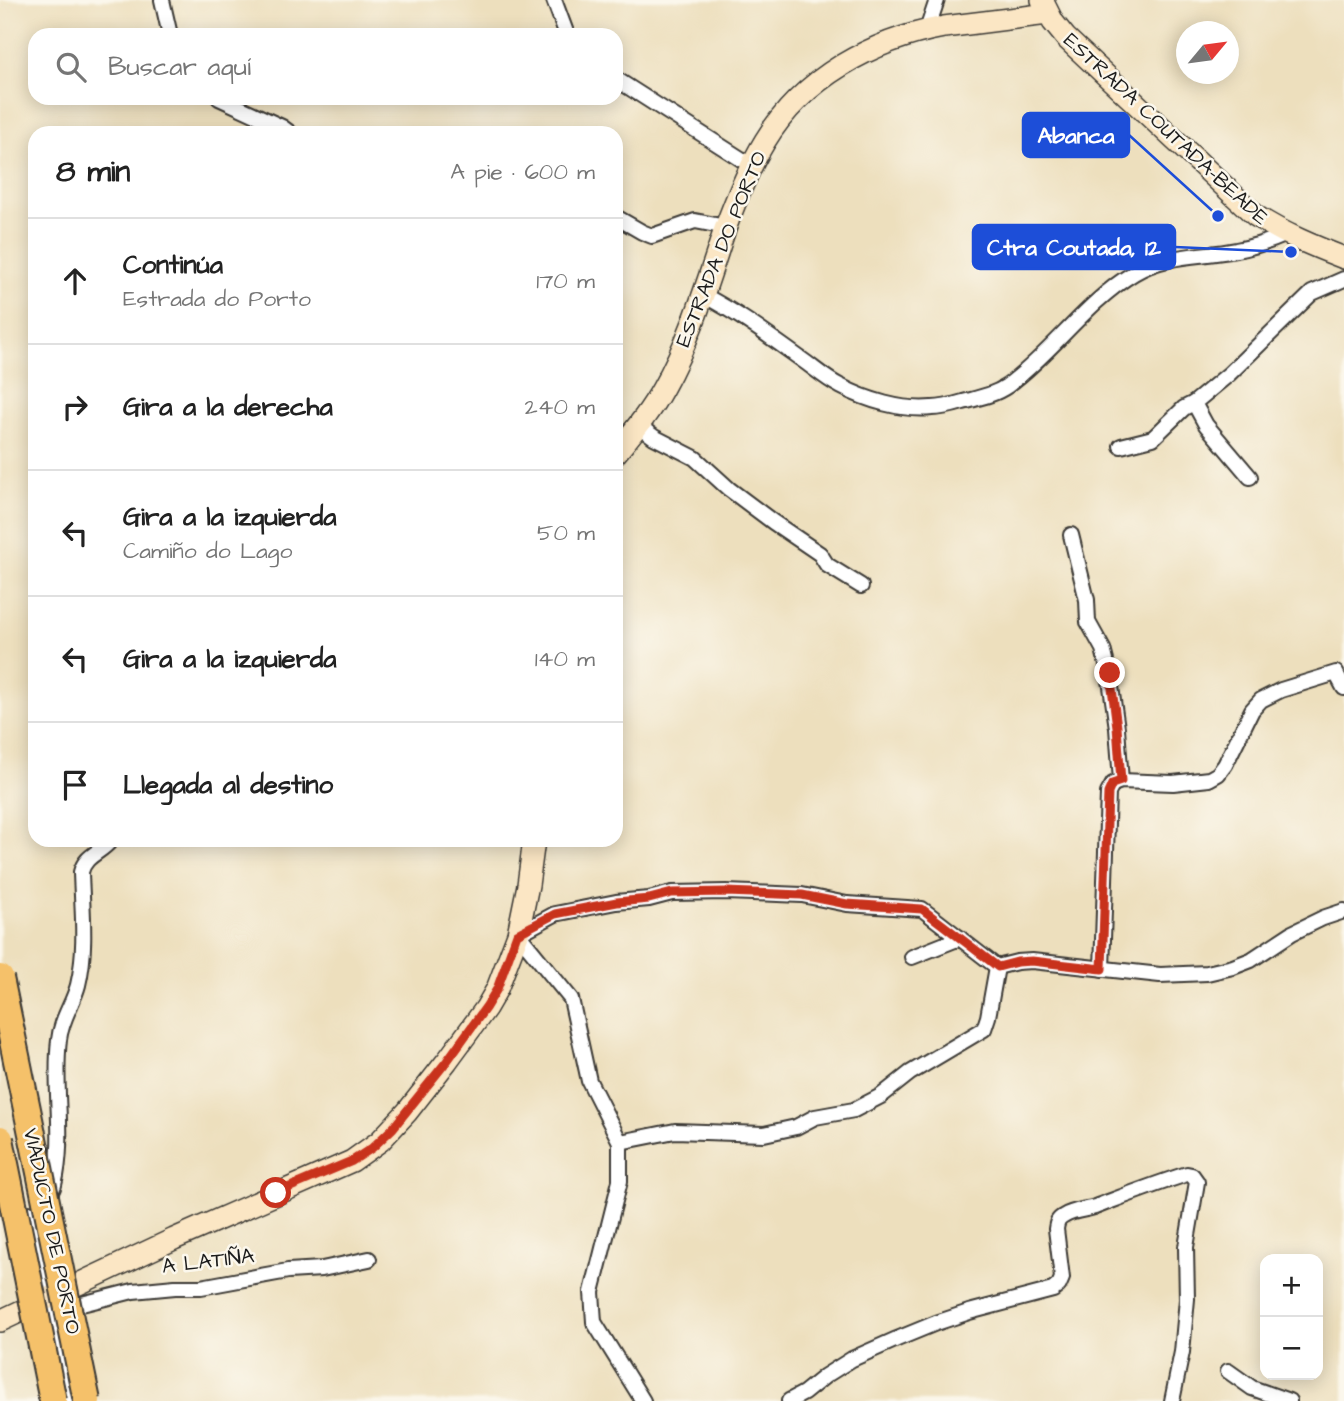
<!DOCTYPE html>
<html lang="es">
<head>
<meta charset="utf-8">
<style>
  :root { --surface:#fff; --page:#f6f6f6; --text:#222; --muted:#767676; --line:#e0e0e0 }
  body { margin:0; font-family:"Architects Daughter",sans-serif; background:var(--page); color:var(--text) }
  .controls { position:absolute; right:21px; bottom:21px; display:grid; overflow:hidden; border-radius:14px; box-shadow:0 4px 18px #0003 }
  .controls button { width:63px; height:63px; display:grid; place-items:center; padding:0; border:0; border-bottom:2px solid var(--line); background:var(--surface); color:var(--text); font:35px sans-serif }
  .compass { position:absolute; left:1176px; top:21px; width:63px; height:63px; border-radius:50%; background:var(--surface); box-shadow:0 4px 18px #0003; rotate:61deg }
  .stop { position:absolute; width:21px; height:21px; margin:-16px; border:5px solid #c8321e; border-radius:50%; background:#fff }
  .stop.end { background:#c8321e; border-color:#fff; box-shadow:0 2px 7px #0008 }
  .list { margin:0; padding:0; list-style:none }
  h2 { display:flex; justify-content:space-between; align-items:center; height:91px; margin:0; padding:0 28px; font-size:30px }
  h2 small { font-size:23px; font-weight:400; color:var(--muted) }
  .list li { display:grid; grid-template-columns:46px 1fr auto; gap:21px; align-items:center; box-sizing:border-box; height:126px; padding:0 28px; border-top:2px solid var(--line) }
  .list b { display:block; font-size:26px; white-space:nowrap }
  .list p { margin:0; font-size:23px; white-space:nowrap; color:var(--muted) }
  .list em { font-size:23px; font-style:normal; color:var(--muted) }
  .icon { flex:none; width:38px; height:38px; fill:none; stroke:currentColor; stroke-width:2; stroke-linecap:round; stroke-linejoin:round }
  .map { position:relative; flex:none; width:1344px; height:1401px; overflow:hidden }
  .search { position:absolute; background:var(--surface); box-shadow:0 4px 18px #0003; left:28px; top:28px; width:595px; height:77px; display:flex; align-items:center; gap:18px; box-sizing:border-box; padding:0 24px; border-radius:21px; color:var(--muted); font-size:26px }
  .panel { position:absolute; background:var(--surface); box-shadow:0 4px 18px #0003; left:28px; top:126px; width:595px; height:721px; border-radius:21px }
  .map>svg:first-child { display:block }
</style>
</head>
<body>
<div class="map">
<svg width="1344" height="1401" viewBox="0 0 1344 1401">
  <rect width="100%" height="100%" fill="#fbf7ec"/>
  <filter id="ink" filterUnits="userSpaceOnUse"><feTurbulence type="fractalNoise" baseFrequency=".0143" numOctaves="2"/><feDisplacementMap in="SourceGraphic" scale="14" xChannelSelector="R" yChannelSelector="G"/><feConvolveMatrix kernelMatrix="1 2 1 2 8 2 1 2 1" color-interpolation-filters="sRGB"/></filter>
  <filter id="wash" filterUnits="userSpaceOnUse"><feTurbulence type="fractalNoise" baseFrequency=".00686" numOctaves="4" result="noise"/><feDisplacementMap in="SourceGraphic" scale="28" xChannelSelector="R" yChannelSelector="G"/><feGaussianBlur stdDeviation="1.57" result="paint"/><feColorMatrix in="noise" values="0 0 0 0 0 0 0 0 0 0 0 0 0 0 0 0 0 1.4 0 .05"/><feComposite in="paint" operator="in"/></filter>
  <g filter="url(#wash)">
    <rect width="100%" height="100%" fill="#eddfbd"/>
  </g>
  <g filter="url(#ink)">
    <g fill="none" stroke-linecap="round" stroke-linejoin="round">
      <!-- street casing -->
      <g stroke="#3b3934" stroke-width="18">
        <g id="street">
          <polyline points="162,0 170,35"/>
          <polyline points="554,0 567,35"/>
          <polyline points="927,30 937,0"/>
          <polyline points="616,79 752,166"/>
          <polyline points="219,98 282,127 290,133"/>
          <polyline points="616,217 642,232 652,236 695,221 726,227"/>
          <path d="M703 295C738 313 769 336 801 359 814 368 826 379 840 386 866 400 902 411 932 408 942 408 953 405 963 402 978 398 994 395 1007 386 1053 352 1086 302 1134 273 1165 254 1201 257 1236 250 1253 247 1271 241 1287 234"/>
          <polyline points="639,426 654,437 695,458 729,489 773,522 820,554 827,565 861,586"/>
          <polyline points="1121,446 1153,438 1184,408 1194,403"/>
          <polyline points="1250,477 1206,425 1194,403 1229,374 1312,293 1344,279"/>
          <polyline points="1071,535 1087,600 1088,622 1103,649 1109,673 1117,728 1121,781"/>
          <polyline points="912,957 960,938"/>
          <polyline points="997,967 1017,962 1032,961 1160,975 1207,973 1233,967 1251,960 1292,933 1323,918 1344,911"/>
          <polyline points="1102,969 1108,793 1113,784 1121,781 1173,783 1209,779 1218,774 1225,765 1252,710 1261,700 1281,690 1336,673 1344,688"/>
          <polyline points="620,1142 675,1131 764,1134 796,1127 815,1117 854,1110 881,1096 910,1073 984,1029 988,1017 997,967"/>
          <polyline points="29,1213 35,1217 70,1401"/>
          <path d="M35 1217C41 1207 51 1196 54 1185 66 1137 53 1088 59 1040 61 1019 73 1004 78 985 87 948 82 909 81 872 85 855 101 853 111 840"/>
          <polyline points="54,1311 133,1291 175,1287 201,1287 288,1271 322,1269 369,1259"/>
          <polyline points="1228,1371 1252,1388 1289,1401"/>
          <polyline points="643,1401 594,1322 592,1292 620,1181 620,1142 589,1081 571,999 518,934 555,914 616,902 649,899 672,893 726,892 802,895 847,904 922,909 997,967"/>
          <path d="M789 1401 804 1393 825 1376 852 1359 897 1339 936 1323 969 1312 1053 1290 1059 1285 1062 1278 1056 1229C1057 1222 1058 1219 1064 1216 1073 1210 1085 1210 1095 1207 1127 1195 1155 1184 1187 1174L1192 1175 1197 1182 1186 1247 1187 1299 1182 1352 1172 1401"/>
        </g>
      </g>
      <!-- secondary casing -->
      <g stroke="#3b3934" stroke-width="24">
        <g id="secondary">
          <path d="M1042 0 1053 22 1066 38 1256 216C1284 234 1313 246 1344 258"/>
          <path d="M616 453C633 432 650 412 663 388 691 338 707 283 725 229 736 199 748 169 765 141 803 78 872 40 944 27L1048 14"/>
          <polyline points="0,1321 174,1239 352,1161 380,1141 407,1112 447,1061 486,1008 497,989 518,934 528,885 534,840"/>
        </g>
      </g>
      <!-- street -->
      <use href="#street" stroke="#fff" stroke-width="14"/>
      <!-- secondary -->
      <use href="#secondary" stroke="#fbe6c4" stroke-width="21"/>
      <!-- highway-bridge casing -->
      <g stroke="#3b3934" stroke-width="30" stroke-linecap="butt">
        <g id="highway-bridge">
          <polyline points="0,978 87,1401"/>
          <polyline points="0,1139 53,1401"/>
        </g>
      </g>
      <!-- highway-bridge -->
      <use href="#highway-bridge" stroke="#f5c16b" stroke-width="26"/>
    </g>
  </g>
  <g fill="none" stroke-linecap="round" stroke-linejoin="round" filter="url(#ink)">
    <!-- route -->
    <polyline stroke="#c8321e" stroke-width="9" points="276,1193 352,1161 372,1148 393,1128 447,1061 486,1007 497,989 517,934 555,914 617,902 649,899 672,893 726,892 802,895 847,904 922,909 998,967 1017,962 1032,961 1102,969 1108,793 1112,784 1121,781 1117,727 1110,673"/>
  </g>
  <g text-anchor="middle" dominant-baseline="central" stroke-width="5" stroke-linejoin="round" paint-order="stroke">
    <!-- street labels -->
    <g font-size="21" fill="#1c1c1c" stroke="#fbf7ec">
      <text transform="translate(1166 129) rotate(43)">ESTRADA COUTADA-BEADE</text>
      <text transform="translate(721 249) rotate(-68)">ESTRADA DO PORTO</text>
      <text transform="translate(52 1231) rotate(78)">VIADUCTO DE PORTO</text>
      <text transform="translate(208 1261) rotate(-7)">A LATIÑA</text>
    </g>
  </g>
  <!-- callouts -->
  <path fill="none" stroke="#1d4ed8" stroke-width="2.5" d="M1218 216L1129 135M1291 252L1175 247"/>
  <g fill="#1d4ed8" stroke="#fbf7ec" stroke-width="2.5">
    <circle cx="1218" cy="216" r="7"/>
    <circle cx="1291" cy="252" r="7"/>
  </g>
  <g fill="#1d4ed8" stroke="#1d4ed8" stroke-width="2.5">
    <rect x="1023" y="113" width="106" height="44" rx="7"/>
    <rect x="973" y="225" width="202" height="44" rx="7"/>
  </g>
  <g font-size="23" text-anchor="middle" font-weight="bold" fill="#fff">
    <text x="1076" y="143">Abanca</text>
    <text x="1074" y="255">Ctra Coutada, 12</text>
  </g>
</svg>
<div class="controls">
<button>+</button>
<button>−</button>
</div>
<svg class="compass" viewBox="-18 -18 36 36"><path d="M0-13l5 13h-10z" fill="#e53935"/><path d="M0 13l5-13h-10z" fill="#767676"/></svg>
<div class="stop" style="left:276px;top:1193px"></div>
<div class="stop end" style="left:1110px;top:673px"></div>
<div class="search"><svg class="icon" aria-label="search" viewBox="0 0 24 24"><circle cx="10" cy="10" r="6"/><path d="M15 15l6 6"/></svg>Buscar aquí</div>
<section class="panel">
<h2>8 min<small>A pie · 600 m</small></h2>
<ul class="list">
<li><svg class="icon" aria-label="ahead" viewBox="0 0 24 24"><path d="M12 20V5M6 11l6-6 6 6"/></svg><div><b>Continúa</b><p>Estrada do Porto</p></div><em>170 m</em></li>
<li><svg class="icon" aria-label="right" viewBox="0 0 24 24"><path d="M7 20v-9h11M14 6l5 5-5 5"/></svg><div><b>Gira a la derecha</b></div><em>240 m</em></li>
<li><svg class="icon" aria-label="left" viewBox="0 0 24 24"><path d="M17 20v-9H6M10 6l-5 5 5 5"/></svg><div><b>Gira a la izquierda</b><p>Camiño do Lago</p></div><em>50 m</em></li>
<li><svg class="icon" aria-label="left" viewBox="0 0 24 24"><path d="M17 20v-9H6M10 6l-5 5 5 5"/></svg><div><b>Gira a la izquierda</b></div><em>140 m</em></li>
<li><svg class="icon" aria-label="arrive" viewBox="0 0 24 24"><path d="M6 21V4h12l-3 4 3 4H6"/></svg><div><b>Llegada al destino</b></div></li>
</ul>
</section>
</div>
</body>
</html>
